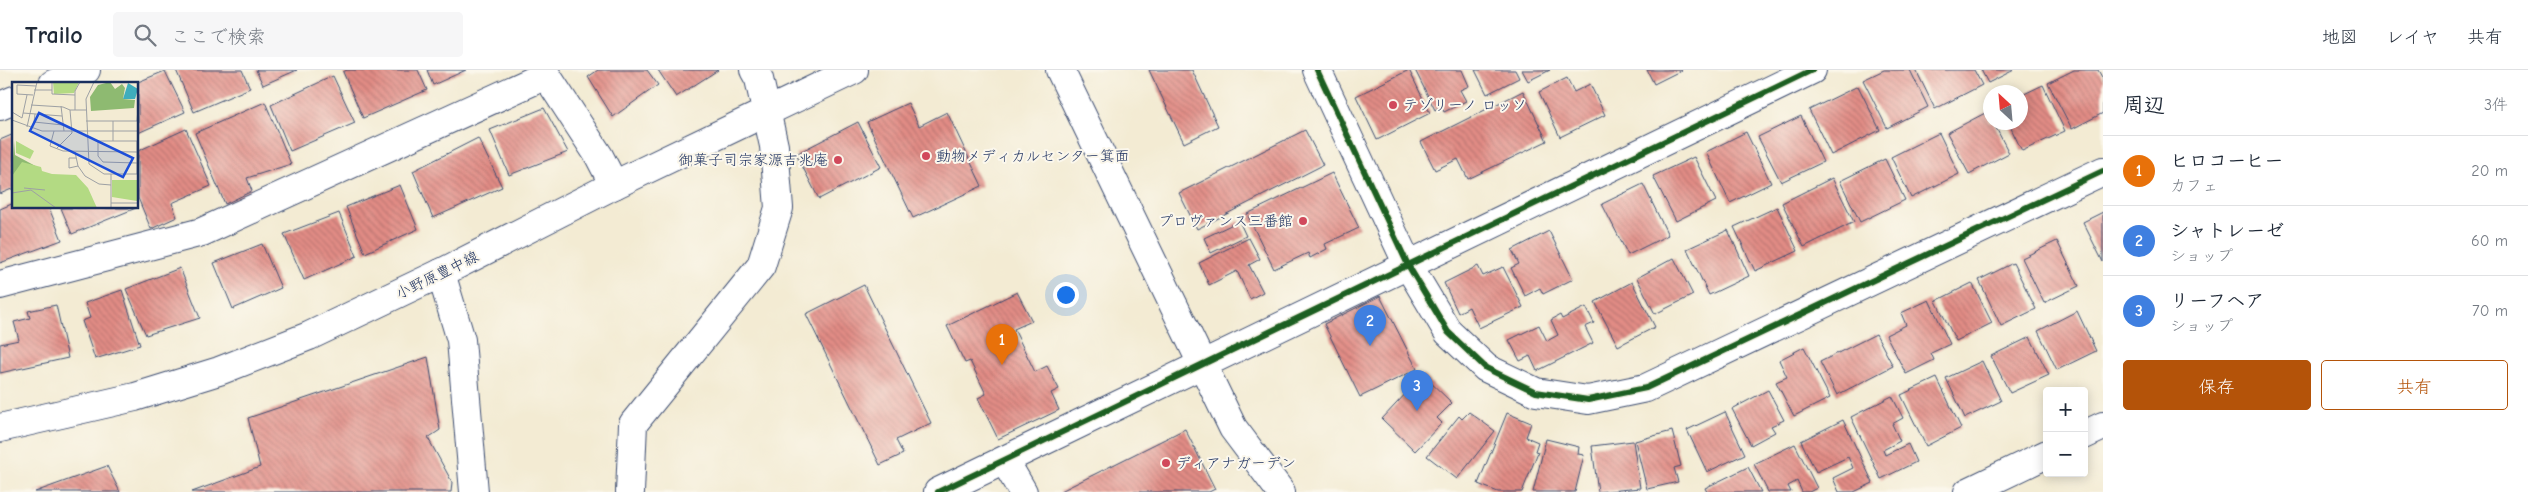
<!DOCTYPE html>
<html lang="ja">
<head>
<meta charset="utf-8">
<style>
  :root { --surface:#fff; --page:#f6f6f7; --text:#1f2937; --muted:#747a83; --line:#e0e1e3; --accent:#b45309 }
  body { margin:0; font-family:"Comic Neue","Klee One",sans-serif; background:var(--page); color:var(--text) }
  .controls { position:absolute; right:15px; bottom:15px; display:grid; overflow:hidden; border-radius:5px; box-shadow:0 2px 12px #0003 }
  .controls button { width:45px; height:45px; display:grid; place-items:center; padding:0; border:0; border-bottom:1px solid var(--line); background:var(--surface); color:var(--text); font:25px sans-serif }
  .compass { position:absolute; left:1983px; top:15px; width:45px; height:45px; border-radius:50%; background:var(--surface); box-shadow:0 2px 12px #0003; rotate:334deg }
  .you { position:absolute; left:1065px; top:224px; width:18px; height:18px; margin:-12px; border:4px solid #fff; border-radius:50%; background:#1a73e8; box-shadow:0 0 0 8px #1a73e833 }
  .badge { display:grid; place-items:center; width:32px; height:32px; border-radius:50%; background:var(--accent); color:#fff; font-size:16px; font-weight:700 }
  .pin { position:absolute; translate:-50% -41px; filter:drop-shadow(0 1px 2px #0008) }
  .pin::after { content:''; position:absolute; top:26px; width:18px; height:15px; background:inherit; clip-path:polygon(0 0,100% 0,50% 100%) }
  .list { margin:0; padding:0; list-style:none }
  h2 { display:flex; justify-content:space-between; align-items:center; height:65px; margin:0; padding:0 20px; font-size:21px }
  h2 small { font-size:16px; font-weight:400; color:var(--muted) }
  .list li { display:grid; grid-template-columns:32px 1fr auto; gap:15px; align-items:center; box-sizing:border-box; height:70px; padding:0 20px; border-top:1px solid var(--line) }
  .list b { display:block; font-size:19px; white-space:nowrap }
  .list p { margin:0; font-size:16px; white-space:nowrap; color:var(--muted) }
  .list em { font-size:16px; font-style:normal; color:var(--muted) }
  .actions { display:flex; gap:10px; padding:15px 20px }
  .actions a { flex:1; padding:11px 0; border:1px solid var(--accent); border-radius:5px; text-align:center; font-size:18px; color:var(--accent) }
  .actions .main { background:var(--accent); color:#fff }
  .icon { flex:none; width:28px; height:28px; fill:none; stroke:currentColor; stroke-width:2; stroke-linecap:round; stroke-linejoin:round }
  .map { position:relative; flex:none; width:2103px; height:422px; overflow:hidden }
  header { display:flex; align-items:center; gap:30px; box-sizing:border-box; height:70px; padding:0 25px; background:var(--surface); border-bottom:1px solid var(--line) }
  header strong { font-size:24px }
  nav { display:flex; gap:28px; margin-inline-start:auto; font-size:18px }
  .search { width:350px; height:45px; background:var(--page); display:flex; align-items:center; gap:12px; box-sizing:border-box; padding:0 18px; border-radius:5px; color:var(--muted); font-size:19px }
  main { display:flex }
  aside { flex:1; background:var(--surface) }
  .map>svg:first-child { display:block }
</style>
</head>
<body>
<header>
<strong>Trailo</strong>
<div class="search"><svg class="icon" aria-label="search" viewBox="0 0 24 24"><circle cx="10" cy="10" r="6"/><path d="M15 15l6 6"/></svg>ここで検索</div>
<nav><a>地図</a><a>レイヤ</a><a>共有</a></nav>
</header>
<main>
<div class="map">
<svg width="2103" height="422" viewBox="0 0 2103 422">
  <defs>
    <pattern id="building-back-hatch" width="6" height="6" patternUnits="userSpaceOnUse" patternTransform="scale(1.25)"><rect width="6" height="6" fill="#e28c85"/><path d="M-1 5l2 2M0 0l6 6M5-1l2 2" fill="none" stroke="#b67370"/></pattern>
  </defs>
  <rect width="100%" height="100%" fill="#fbf7ec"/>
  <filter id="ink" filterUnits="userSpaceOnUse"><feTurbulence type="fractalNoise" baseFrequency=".02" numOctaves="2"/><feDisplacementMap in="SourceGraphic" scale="10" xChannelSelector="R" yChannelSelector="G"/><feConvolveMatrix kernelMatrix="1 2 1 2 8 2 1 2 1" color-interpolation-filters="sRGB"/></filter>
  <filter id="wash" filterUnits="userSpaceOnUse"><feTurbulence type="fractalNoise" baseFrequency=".0096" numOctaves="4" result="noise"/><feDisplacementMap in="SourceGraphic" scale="20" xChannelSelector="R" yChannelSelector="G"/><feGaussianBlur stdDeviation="1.12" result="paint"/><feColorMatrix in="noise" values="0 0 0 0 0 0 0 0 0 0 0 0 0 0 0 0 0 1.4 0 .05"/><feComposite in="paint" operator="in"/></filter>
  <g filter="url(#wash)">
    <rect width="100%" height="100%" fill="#f3ebd3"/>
    <g id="blocks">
      <!-- building -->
      <g fill="url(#building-back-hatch)">
        <polygon points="176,0 242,0 250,18 194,42"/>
        <polygon points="256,0 297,0 263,15"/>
        <polygon points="347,0 418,0 427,20 363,48 343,2"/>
        <polygon points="427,0 466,0 433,15"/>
        <polygon points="598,0 647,0 658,15 613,47 588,7"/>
        <polygon points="658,0 718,0 676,27"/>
        <polygon points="1149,0 1192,0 1218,56 1184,73"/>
        <polygon points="1409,0 1430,43 1377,70 1356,26"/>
        <polygon points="1415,0 1462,0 1469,16 1460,20 1466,31 1444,42 1441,36 1435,40"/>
        <polygon points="1475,0 1515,0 1519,8 1487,24"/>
        <polygon points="1522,0 1550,0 1528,11"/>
        <polygon points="1647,0 1682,0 1654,14"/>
        <polygon points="1884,0 1910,0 1928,37 1887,58 1863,10"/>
        <polygon points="1916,0 1974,0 1982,15 1935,39"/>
        <polygon points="1981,0 2014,0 1988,13"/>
        <polygon points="2074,0 2098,0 2103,9 2103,43 2072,59 2048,13"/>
        <polygon points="165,1 185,42 138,63 138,12"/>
        <polygon points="333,6 355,53 290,81 271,35"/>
        <polygon points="1567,8 1574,22 1590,14 1605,45 1560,67 1539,22"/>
        <polygon points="2043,15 2065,61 2022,81 2008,52 2020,52 2020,26"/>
        <polygon points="1858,16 1880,60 1831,85 1809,40"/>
        <polygon points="1523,21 1547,71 1468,109 1458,89 1435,100 1421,72"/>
        <polygon points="265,32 291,94 247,108 252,121 225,134 195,63"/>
        <polygon points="908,33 919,56 947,42 982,116 913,148 867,52"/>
        <polygon points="544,38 568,82 509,105 490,60"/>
        <polygon points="1987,42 1990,52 1993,52 2009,83 1969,104 1947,63"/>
        <polygon points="1801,46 1823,92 1781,112 1758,67"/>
        <polygon points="858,52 881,97 819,129 796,84"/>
        <polygon points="186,59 211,116 172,133 177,147 151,159 138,128 138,81"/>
        <polygon points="1305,60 1323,95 1197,159 1179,123"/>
        <polygon points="1746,62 1771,113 1730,133 1706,82"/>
        <polygon points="1939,63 1959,104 1911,128 1891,87"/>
        <polygon points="14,64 14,118 0,124 0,70"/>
        <polygon points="478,68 502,117 433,148 413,101"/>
        <polygon points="1694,87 1716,131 1676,151 1653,106"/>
        <polygon points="1885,89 1905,130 1860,152 1840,111"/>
        <polygon points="1332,103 1359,158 1325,174 1327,179 1310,188 1308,183 1274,199 1247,144"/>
        <polygon points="1832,108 1854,152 1804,177 1782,133"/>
        <polygon points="1643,114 1668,165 1628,185 1602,134"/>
        <polygon points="400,115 418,159 365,183 346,137"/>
        <polygon points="14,133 14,138 49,138 62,170 0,193 0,139"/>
        <polygon points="1777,137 1798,181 1755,201 1734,157"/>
        <polygon points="61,138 136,138 72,164"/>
        <polygon points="2103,142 2103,192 2083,152"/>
        <polygon points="339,143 357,186 304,210 284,164"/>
        <polygon points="1239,151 1246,166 1211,183 1204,168"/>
        <polygon points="1728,160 1749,206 1709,225 1687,179"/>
        <polygon points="1549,161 1573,209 1543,224 1540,218 1525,226 1511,198 1519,194 1512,180"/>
        <polygon points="1249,168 1260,189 1249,195 1263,222 1250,229 1237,201 1209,215 1199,193"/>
        <polygon points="2057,171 2079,216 2044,233 2022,188"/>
        <polygon points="262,174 281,218 233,239 214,193"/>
        <polygon points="1674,188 1693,225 1655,244 1637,208"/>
        <polygon points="2013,193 2036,239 2001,256 1979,210"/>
        <polygon points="1478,196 1483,206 1503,197 1523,237 1479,258 1469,237 1458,243 1444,213"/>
        <polygon points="180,198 200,248 146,265 126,219"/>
        <polygon points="1632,212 1655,257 1618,276 1595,232"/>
        <polygon points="1972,213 1992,253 1956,271 1936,231"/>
        <polygon points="864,215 931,353 896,370 903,384 880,395 806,244"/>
        <polygon points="122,220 140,275 95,289 82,251 90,248 85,233"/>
        <polygon points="1017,222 1032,251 1014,259 1035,302 1047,296 1059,319 1051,323 1059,340 998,369 978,328 986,324 970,291 965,293 947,256"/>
        <polygon points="1380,226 1417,299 1360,327 1324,254"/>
        <polygon points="1929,230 1950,274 1931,283 1934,290 1906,304 1886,265 1906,255 1901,243"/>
        <polygon points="56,235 68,288 0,303 0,274 19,270 14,252 30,248 28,241"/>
        <polygon points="1586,237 1594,253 1585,257 1593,273 1537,301 1530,286 1520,291 1509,270 1539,255 1547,271 1558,265 1551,250 1560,245 1562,249"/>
        <polygon points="2077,241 2096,281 2057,300 2038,261"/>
        <polygon points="1876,264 1893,296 1837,325 1820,292"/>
        <polygon points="2030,267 2049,305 2010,323 1991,286"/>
        <polygon points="1804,277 1830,328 1794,346 1776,312 1787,307 1779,290"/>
        <polygon points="428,287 440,360 428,368 452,412 451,422 192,422 260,397 248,348"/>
        <polygon points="1982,291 2001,331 1965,348 1946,308"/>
        <polygon points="1423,305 1452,333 1437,348 1442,353 1415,381 1382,349"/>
        <polygon points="1937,308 1961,358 1926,376 1901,325"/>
        <polygon points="1768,320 1784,350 1771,356 1775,362 1751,375 1732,339"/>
        <polygon points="1892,326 1903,348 1892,354 1900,371 1883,380 1885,385 1908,374 1916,392 1881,409 1851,347"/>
        <polygon points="1469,342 1495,361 1457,409 1427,386 1459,346 1462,349"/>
        <polygon points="1725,342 1745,384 1707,402 1687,360"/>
        <polygon points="1507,343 1531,353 1526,367 1538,372 1535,381 1538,382 1522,422 1498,422 1478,414"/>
        <polygon points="1843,350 1873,413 1854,422 1839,422 1833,408 1853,398 1848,387 1816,402 1801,371"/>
        <polygon points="1185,359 1215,419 1209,422 1059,422"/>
        <polygon points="1672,361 1681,396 1674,398 1678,412 1647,419 1635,371"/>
        <polygon points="1546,369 1579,377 1578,384 1584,385 1575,422 1533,422"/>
        <polygon points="1633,371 1640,418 1598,422 1592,376"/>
        <polygon points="1795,374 1817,418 1809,422 1802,422 1797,411 1788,416 1791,422 1768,422 1754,394"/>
        <polygon points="107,396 120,422 35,422"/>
        <polygon points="1748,397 1761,422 1707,422 1705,418"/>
      </g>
    </g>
  </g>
  <g filter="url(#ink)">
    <use href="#blocks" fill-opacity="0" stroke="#3b4b70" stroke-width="1"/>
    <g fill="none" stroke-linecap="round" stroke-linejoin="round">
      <!-- street casing -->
      <g stroke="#3b4b70" stroke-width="30">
        <g id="street">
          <polyline points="543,0 599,86 614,115"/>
          <polyline points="1317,0 1408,195 1448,262 1486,298 1536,322 1588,330 1646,318 2103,101"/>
          <polyline points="53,14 86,0"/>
          <polyline points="0,36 14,30"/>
          <polyline points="441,203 461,270 474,422"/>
          <polyline points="0,215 202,162 546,5"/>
          <polyline points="1005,391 1023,422"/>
          <polyline points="630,422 633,354 761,196 779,138 774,76 759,9 754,0"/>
          <polyline points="938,422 1812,0"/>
        </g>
      </g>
      <!-- secondary casing -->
      <g stroke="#3b4b70" stroke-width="30">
        <g id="secondary">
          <polyline points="1060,0 1233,358 1281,422"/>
          <polyline points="0,358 135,327 219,301 309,266 441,203 614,115 854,0"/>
          <polyline points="2084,365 2103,356"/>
          <polyline points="1968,422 2047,384"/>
        </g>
      </g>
      <!-- street -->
      <use href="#street" stroke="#fff" stroke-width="28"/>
      <!-- secondary -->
      <use href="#secondary" stroke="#fff" stroke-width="28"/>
      <!-- cycleway casing -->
      <g stroke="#fbf7ec" stroke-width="9">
        <g id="cycleway">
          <polyline points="1317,0 1408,195 1448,262 1486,298 1536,322 1588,330 1646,318 2103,101"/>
          <polyline points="938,422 1812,0"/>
        </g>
      </g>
      <!-- cycleway -->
      <use href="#cycleway" stroke="#1b5e20" stroke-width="6"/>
    </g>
  </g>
  <!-- markers -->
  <g fill="#d1495b" stroke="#fbf7ec" stroke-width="2">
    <circle cx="1393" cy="35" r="5"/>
    <circle cx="926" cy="86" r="5"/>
    <circle cx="838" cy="90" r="5"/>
    <circle cx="1303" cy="151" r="5"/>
    <circle cx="1166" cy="393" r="5"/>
  </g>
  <g text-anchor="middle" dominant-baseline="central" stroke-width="4" stroke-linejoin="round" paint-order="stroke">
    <!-- poi labels -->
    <g font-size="15" fill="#1b2f5e" stroke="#fbf7ec" text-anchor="start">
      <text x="1403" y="35">テゾリーノ ロッソ</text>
      <text x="936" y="86">動物メディカルセンター箕面</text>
      <text x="828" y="90" text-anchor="end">御菓子司宗家源吉兆庵</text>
      <text x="1293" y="151" text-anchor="end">プロヴァンス三番館</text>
      <text x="1176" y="393">ディアナガーデン</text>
    </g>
    <!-- street labels -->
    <g font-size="15" fill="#1b2f5e" stroke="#fbf7ec">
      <text transform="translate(437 205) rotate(-26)">小野原豊中線</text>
    </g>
  </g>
  <!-- overview -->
  <g transform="translate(12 12)">
    <rect width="126" height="126" fill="#f3ebd3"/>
    <path d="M98 0 103 7 110 2 113 6 111 17 123 18 122 26 79 29 78 15 86 3ZM2 59 3 73 29 87 6 96 0 93Z" fill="#8eba71"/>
    <path d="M100 98H126L125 119 100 115Z" fill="#b3da83"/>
    <path d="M41 0H67L62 11 42 12ZM4 59 22 69 18 77 4 71ZM10 80 29 85 30 89 40 92 64 93 76 106 85 126H0V94Z" fill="#b3da83"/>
    <path d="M116 1 126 7 123 17H111Z" fill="#3fadbc"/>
    <path fill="none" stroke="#9da0a4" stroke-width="1" d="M40 0V12L63 13M82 0 74 17 77 82 92 92H127M22 8H40M21 13 5 12V3L24 4M19 23 51 25 58 28 60 51 44 67M49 24 52 49M58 28H74M63 28V9L68 0M0 30 10 36 15 13M11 31 50 34M23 32 22 40 51 43M0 38 30 49H127M74 39H125L127 14M15 45 25 0M42 49 38 64 51 69 125 70M101 59V39M63 70 66 84 73 94 87 102 99 103M64 76H57V86L66 84M99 92V126M125 92V59H86V74L91 80 125 81M12 106 33 108M0 111 19 108 44 126M99 121H127"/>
    <path fill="#1d4ed8" fill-opacity="0.15" stroke="#1d4ed8" stroke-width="2.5" d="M27 31 121 76 111 95 18 49Z"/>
    <rect width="126" height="126" fill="none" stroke="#1b2f5e" stroke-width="2.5"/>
  </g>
</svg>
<div class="controls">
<button>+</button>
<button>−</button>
</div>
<svg class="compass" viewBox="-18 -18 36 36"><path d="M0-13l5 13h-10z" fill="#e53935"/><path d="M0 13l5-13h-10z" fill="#747a83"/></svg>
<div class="you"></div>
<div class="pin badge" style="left:1002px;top:295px;background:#e8710a">1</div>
<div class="pin badge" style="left:1370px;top:276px;background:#3f7fe0">2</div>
<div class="pin badge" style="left:1417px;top:341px;background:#3f7fe0">3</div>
</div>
<aside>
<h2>周辺<small>3件</small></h2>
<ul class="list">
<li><span class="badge" style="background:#e8710a">1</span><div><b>ヒロコーヒー</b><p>カフェ</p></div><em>20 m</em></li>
<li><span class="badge" style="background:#3f7fe0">2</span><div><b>シャトレーゼ</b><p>ショップ</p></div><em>60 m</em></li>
<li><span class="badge" style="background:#3f7fe0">3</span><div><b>リーフヘア</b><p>ショップ</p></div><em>70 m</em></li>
</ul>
<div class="actions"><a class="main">保存</a><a>共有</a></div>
</aside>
</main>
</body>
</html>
